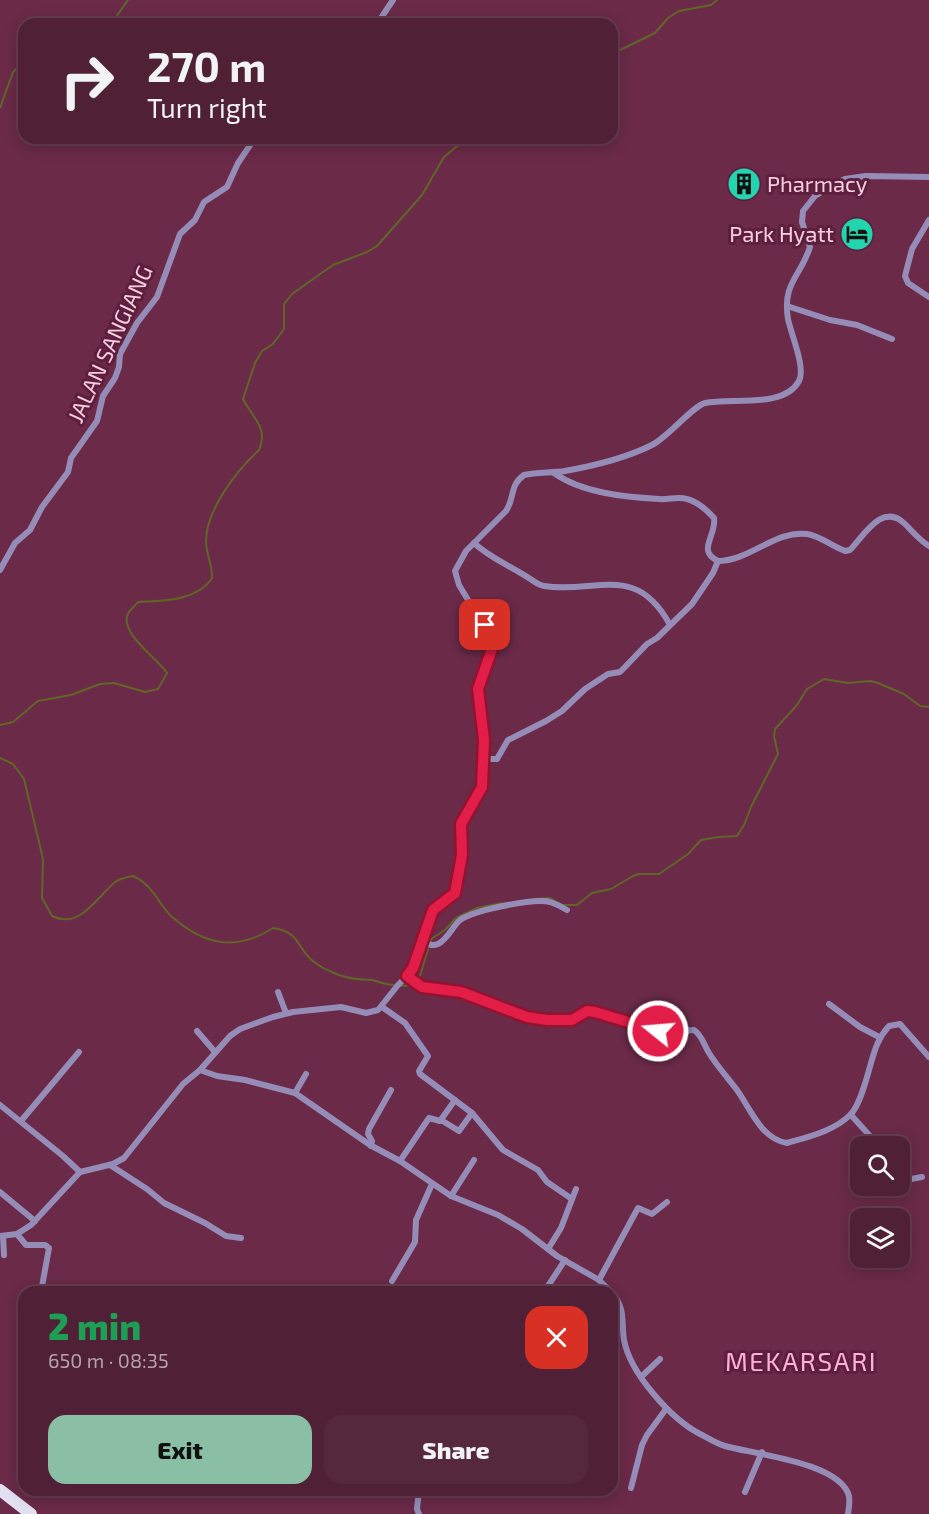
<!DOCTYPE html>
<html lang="en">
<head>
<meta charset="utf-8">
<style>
  :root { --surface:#502036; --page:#56283e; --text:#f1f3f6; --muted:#b4a3ad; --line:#673e51; --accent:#8abfa5 }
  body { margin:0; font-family:"Exo 2",sans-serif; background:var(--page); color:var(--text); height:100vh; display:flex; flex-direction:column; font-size:22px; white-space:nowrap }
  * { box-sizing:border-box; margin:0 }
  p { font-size:20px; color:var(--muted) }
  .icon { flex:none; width:33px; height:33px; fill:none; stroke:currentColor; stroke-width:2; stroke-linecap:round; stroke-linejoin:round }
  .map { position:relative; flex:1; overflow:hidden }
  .side { position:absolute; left:18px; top:1286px; width:600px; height:210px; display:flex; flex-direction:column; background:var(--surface); border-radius:18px; box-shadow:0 3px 15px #0003,0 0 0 2px var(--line) }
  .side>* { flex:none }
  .hud { position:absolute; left:18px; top:18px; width:600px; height:126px; border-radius:18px; box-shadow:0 3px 15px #0003,0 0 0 2px var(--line); background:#502036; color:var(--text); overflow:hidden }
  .controls { position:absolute; left:850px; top:1136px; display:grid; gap:12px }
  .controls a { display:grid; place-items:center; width:60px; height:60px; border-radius:12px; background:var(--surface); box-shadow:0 3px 15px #0003,0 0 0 2px var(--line); font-size:30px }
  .pin { position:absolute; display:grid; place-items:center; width:51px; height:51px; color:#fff; margin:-26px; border-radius:12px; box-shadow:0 3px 9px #0006 }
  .me { position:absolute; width:66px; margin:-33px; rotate:287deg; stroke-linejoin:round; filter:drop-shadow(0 0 4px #0008) }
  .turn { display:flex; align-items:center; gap:21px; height:126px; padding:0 30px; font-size:27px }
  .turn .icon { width:78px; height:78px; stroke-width:2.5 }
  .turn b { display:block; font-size:42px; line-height:51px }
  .round { display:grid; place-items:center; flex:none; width:63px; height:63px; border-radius:18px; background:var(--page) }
  .headline { display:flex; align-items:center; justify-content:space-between; height:102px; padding:0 30px }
  h1 { font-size:36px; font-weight:800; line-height:45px; color:#1e9e55 }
  .button { display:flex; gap:12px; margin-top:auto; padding:12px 30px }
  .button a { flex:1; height:69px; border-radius:18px; background:var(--accent); color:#111; font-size:24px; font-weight:800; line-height:69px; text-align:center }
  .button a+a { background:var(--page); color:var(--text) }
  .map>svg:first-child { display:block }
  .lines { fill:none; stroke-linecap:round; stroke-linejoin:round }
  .stream { stroke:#616627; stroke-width:2 }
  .minor { stroke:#958db8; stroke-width:6 }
  .primary { stroke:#e3e0f2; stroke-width:12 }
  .route-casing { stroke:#92132f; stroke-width:15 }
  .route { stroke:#e11d48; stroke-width:10 }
  .labels { text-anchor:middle; stroke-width:6; stroke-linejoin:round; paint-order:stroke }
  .poi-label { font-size:22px; fill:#f7cfdf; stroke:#5e1f3e; text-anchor:start }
  .street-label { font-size:22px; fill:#f7cfdf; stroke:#5e1f3e }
  .quarter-label { font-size:26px; letter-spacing:1.5px; fill:#feb1d0; stroke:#5e1f3e }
</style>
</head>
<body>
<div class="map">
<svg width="929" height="1514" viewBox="0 0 929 1514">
  <rect width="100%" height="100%" fill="#6a2a48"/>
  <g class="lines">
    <g class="stream">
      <polyline points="101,24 116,17 128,0"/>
      <polyline points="612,54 655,33 668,18 679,11 711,5 717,0"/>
      <polyline points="0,108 13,72 24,62"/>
      <path d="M0 725 13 722 38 701 71 695 100 684 114 683 145 692 158 689 167 673C158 659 119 633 128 614 130 609 135 606 138 602 162 601 197 601 212 578 213 567 206 554 206 541 206 510 237 470 259 450 269 428 252 417 243 399L255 363 262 351 273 344 284 329V304L292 294 333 265 367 252 377 246 422 195 444 157 462 142 475 138"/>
      <path d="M0 758 13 764 24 779 43 859 42 898 52 916C80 930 97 897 115 882 120 878 127 877 133 876 152 884 158 903 171 916 204 945 236 952 273 928 301 932 296 948 314 962 326 971 343 978 358 979 362 980 367 979 372 980 380 982 385 985 394 985"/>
      <polyline points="534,899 550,898 562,905 577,905 592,893 611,889 633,876 639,874 659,874 688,854 701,840 718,837 737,836 744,825 751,807 778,754 774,736 775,729 797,705 807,689 824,679 848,683 870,681 878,683 904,694 920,706 929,707"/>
      <polyline points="400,986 411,985 420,976 431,939 445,930 456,918 477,908 502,903"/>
    </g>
    <g class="minor">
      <polyline points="377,24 393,0"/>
      <polyline points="929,220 912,249 905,276 908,283 929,297"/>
      <polyline points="787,306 830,320 857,325 892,339"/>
      <path d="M554 473C582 493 624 497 659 499 668 500 678 496 687 499 698 502 706 509 714 518 717 535 696 551 718 561 750 561 775 530 807 534 820 536 832 546 845 551L850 550C865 534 883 502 905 524 913 532 919 540 929 546"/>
      <path d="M474 543C489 557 506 564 524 575 530 578 537 585 544 586 596 594 636 562 670 625"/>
      <polyline points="0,570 15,543 30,530 42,507 68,472 71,458 97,421 103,396 115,378 119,367 120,354 137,323 157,297 180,234 195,220 204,202 227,187 238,163 255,138"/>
      <polyline points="484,759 497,759 508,740 546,721 562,711 585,689 608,674 620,672 625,667 647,644 657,638 692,604 713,573 718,561"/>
      <path d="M421 940C427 943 431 947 438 944 448 939 452 927 460 920 474 910 534 898 550 902 556 904 562 907 567 910"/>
      <path d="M407 976 422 987 461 992 527 1017 547 1020H572L587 1011 595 1012 665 1032 694 1030C702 1035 704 1045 709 1053 717 1066 728 1078 737 1090 750 1108 761 1139 787 1143 808 1137 834 1131 850 1115 860 1106 867 1077 871 1063 875 1049 878 1038 889 1026L900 1024 929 1057"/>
      <polyline points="278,992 286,1013"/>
      <polyline points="829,1004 860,1027 879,1037"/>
      <polyline points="382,1007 405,1023 428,1056 419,1071 420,1074 472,1113 503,1150 538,1170 547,1182 572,1199"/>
      <polyline points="197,1031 215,1052"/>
      <polyline points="200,1070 217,1076 245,1080 295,1093 370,1145 400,1161 451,1196 498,1215 522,1229 557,1256 599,1280 611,1292"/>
      <polyline points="295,1093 306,1074"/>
      <polyline points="0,1105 63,1156 80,1172"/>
      <polyline points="851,1115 879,1146"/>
      <polyline points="441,1120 459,1131 472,1113"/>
      <polyline points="21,1121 79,1052"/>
      <polyline points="371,1146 372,1141 368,1134 369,1129 391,1090"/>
      <polyline points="400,1161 429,1118 440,1121 455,1100"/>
      <polyline points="110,1165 147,1189 164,1203 205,1223 226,1236 241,1238"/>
      <polyline points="900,1181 922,1177"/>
      <polyline points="0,1192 35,1221"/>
      <polyline points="451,1196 474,1160"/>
      <polyline points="17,1234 26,1245 45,1245 49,1248 41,1292"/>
      <path d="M0 1236 17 1234 31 1225 80 1172 113 1164 124 1158 183 1084 200 1070 230 1036 240 1029 273 1017 293 1012 341 1007 366 1013 378 1010 398 985 411 972 433 910 455 893 462 855 461 823 482 787 484 740 478 689 494 643 459 585 455 571 466 551 506 511C515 498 509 486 524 475 537 472 551 473 565 471 593 466 626 458 652 445 668 437 693 406 705 403 731 397 784 409 799 381 806 368 791 334 788 319 782 283 801 276 810 247L802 222 803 211 815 196 830 187 845 179 866 176 929 177"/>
      <polyline points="3,1236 4,1255"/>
      <polyline points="548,1249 561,1228 576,1189"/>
      <polyline points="599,1280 638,1208 652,1214 667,1202"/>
      <polyline points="392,1281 415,1242 416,1220 432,1184"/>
      <polyline points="544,1292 565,1260"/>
      <path d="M612 1293C626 1309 621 1321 624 1340 630 1373 671 1419 700 1434 708 1438 717 1444 725 1446 752 1454 840 1462 849 1496 850 1502 849 1508 848 1514"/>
      <polyline points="641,1377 660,1359"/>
      <polyline points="631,1488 642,1445 647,1435 666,1409"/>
      <polyline points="419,1490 417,1509 419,1514"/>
      <polyline points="745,1492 762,1452"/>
    </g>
    <polyline class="primary" points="0,1490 31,1514"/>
  </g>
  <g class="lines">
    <g class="route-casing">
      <polyline id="route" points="485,625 494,643 478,689 484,740 482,787 461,824 462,855 455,893 433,910 413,968 407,976 422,987 461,992 527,1017 547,1020 572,1020 587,1011 595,1012 658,1031"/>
    </g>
    <use href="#route" class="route"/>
  </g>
  <defs>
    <g id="building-disc" transform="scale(1.725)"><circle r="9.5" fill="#23d5af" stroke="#5e1f3e"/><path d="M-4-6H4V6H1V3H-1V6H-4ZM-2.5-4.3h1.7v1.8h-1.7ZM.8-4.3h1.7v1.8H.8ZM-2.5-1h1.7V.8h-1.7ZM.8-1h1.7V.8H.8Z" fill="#111"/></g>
    <g id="hotel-disc" transform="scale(1.725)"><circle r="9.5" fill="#23d5af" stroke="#5e1f3e"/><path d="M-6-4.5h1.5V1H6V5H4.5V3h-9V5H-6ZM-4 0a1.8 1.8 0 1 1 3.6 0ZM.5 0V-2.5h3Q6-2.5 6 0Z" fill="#111"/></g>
  </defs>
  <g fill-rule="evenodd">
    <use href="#building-disc" x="744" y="184"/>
    <use href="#hotel-disc" x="857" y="234"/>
  </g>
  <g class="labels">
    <g class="poi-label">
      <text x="767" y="192">Pharmacy</text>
      <text x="834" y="242" text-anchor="end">Park Hyatt</text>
    </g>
    <g class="street-label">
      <text transform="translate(110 344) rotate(-65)" y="8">JALAN SANGIANG</text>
    </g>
    <g class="quarter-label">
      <text x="801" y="1371">MEKARSARI</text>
    </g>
  </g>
</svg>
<div class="controls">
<a><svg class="icon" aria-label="search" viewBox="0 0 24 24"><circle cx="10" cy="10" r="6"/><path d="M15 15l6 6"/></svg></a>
<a><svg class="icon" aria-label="layers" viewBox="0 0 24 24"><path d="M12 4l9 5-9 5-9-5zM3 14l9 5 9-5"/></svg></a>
</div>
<div class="pin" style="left:485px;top:625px;background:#d93025"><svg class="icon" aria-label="arrive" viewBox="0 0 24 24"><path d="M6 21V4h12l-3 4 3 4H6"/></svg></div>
<svg class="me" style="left:658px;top:1031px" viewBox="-20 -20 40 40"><circle r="17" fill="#e11d48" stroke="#fff" stroke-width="3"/><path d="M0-11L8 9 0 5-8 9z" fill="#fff"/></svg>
<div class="hud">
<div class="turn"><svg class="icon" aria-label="right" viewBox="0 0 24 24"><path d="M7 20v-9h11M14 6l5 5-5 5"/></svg><div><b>270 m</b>Turn right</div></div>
</div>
<section class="side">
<div class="headline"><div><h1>2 min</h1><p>650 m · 08:35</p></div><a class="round" style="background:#d93025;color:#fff"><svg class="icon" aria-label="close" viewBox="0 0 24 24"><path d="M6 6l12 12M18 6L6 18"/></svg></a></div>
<div class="button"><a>Exit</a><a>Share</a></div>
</section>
</div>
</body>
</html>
